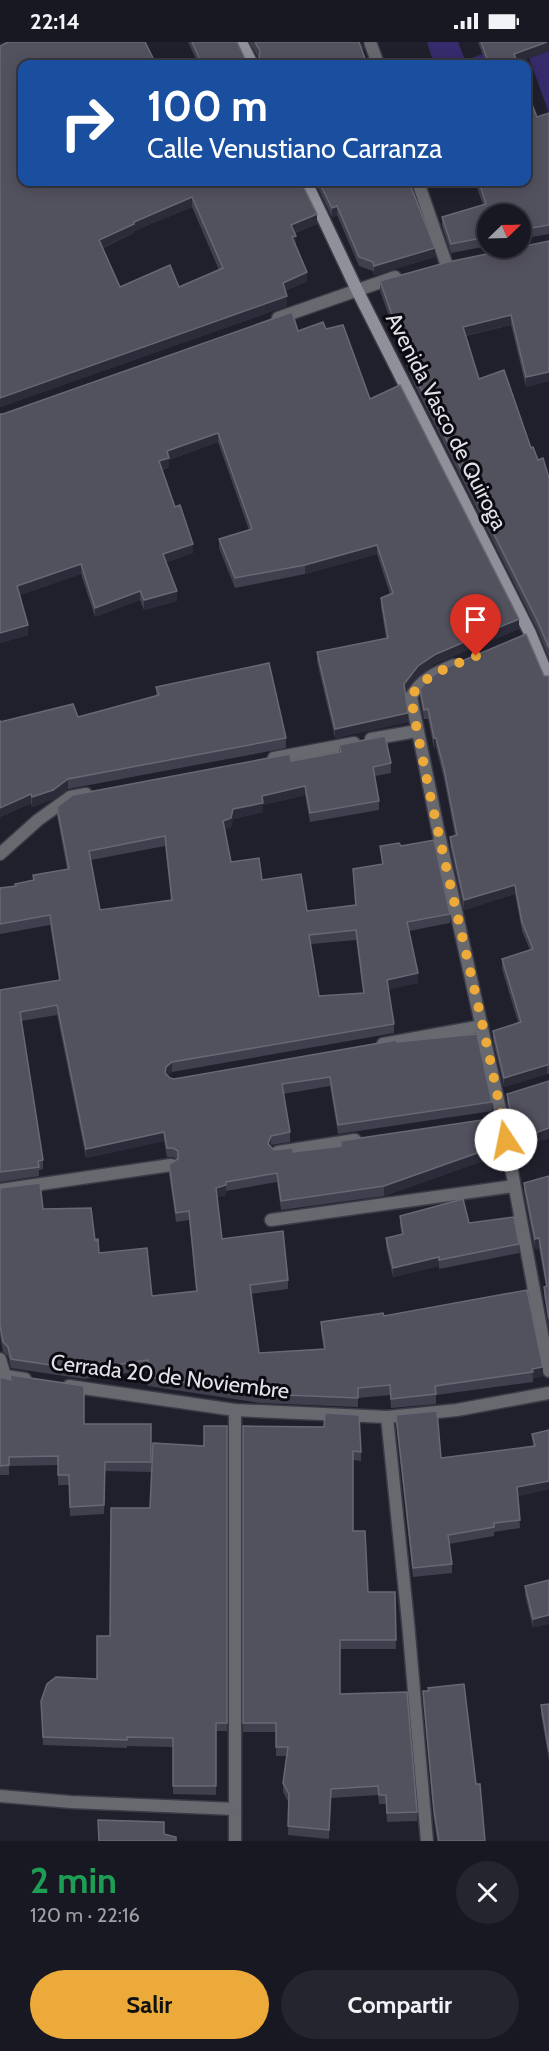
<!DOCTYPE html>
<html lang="es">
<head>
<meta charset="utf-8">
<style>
  :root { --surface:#181822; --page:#25252f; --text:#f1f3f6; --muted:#9fa0a5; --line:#363740; --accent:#ebaa39 }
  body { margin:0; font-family:Cabin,sans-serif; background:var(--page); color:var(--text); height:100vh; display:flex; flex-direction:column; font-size:22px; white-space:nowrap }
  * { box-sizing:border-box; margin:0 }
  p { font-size:20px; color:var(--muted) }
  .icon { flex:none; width:33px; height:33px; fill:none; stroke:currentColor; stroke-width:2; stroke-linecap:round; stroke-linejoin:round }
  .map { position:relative; height:1799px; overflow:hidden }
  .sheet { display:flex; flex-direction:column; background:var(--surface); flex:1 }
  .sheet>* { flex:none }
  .hud { position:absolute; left:18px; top:18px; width:513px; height:126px; border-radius:12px; box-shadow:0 3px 15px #0003,0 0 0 2px var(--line); background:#1a4fa0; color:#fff; overflow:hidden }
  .needle { width:39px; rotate:67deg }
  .tools { position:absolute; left:477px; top:162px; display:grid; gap:12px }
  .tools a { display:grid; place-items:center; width:54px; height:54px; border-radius:50%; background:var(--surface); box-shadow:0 3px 15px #0003,0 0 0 2px var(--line); font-size:30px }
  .pin { position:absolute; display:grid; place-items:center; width:51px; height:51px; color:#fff; margin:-62px -26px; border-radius:50% 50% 50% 0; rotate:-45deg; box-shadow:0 0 6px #0007 }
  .pin .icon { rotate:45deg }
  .me { position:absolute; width:66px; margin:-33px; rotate:349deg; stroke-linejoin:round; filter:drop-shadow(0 0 4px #0008) }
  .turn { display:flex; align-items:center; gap:21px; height:126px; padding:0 30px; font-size:27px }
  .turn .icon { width:78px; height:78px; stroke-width:2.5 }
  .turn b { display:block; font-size:42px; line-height:51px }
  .round { display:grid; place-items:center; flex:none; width:63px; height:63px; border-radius:32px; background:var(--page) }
  .overview { display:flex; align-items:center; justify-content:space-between; height:102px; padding:0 30px }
  h1 { font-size:36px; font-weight:700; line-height:45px; color:#1e9e55 }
  .button { display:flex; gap:12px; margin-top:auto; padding:12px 30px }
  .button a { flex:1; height:69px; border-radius:36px; background:var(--accent); color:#111; font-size:24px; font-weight:700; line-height:69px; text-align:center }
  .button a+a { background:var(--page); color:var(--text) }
  .status { display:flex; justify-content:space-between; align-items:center; height:42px; padding:0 30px; background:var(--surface); direction:ltr }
  .status svg { height:16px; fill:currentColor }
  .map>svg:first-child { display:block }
  .grass { fill:#362b6c }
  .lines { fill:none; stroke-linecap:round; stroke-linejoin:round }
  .lane-casing { stroke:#3b3b48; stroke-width:15 }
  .street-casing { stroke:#3b3b48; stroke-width:15 }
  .secondary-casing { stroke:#3b3b48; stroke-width:15 }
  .lane { stroke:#68686f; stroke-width:12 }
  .street { stroke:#68686f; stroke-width:12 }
  .secondary { stroke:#90909b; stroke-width:12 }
  .wall { fill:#403f4d; fill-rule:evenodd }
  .shaded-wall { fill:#2c2b39 }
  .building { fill:#52515e; stroke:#686874; stroke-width:1.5; fill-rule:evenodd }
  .route { stroke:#ebaa39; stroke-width:10; stroke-dasharray:0 18 }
  .labels { text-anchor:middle; stroke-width:6; stroke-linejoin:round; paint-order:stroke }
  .street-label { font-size:22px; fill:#e2e2eb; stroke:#0b0a10 }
</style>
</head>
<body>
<div class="status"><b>22:14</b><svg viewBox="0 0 49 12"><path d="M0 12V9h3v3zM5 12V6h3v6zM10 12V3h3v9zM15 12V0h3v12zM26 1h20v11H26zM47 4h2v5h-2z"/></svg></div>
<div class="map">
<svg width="549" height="1799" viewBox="0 0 549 1799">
  <rect width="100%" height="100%" fill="#20202d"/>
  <g class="grass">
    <polygon points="427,0 458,0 465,18 483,12 486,22 434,22"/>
    <polygon points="549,9 549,71 529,16"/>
  </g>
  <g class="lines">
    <g class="lane-casing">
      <g id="lane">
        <polyline points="383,1002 482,984"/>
        <polyline points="278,1110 355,1098"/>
        <polyline points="0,1148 171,1123"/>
        <polyline points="271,1178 514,1144"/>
        <polyline points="235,1767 235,1799"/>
      </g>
    </g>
    <g class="street-casing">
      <g id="street">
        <polyline points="370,0 378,22"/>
        <polyline points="418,140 446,221"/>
        <polyline points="278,276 395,235"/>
        <path d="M454 623C437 630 420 638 411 655L438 788 502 1076 549 1329"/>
        <polyline points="371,697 417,689"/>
        <polyline points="274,716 354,701"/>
        <polyline points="0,812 38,778 70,755 86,752"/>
        <polyline points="0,1317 5,1334"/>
        <polyline points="0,1333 25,1337"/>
        <polyline points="69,1344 235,1368 387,1375 457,1368 549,1351"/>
        <polyline points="387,1375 408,1580 427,1799"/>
        <polyline points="0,1754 71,1760 235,1767 235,1368"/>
      </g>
    </g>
    <g class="secondary-casing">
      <g id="secondary">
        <polyline points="241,0 252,22"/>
        <polyline points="306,140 357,248 530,591 549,637"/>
      </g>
    </g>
    <use href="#lane" class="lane"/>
    <use href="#street" class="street"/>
    <use href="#secondary" class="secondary"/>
  </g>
  <g class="wall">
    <polygon points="188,0 237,0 245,17 248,20 255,20 259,17 249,0 364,0 364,7 362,7 367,22 198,22"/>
    <polygon points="478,0 549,0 517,21 518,22 486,22"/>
    <path d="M22 22 301 140 317 182 295 191V203L307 239 285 249 287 264 0 365ZM192 165 219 228 179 245H120L103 206 134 191V189Z"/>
    <polygon points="549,71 549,192 520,197 520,172 488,172 488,204 451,211 442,184 442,175 483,163 475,140 526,140 537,75"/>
    <polygon points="315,140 409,140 435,215 374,233 373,229 359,224 337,173 332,175"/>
    <polygon points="549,199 549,339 526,345 511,283 466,294 479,337 531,406 549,436 549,616 537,587 412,338 380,249 380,239"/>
    <polygon points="326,287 370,357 519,587 436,621 418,634 405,650 408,680 335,696 317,620 317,610 386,596 381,565 381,556 390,552 377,512 305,532 235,546 219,506 219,497 249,488 218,400 169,418 169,425 162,428 175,465 193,511 166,520 177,559 144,568 140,558 95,575 81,532 20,553 28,593 0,601 0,372 3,372 298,289"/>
    <polygon points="544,634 549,634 549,1032 547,1032 504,1045 493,998 493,989 518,980 502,927 502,917 530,908 522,889 515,852 464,868 450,804 450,795 455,794 444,737 436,705 434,706 428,677 424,677 420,657 420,647"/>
    <polygon points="156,645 286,696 286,706 68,747 53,757 32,765 31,761 0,775 0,678 0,680 78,675 156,654"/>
    <path d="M339 703 391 721V731L375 734 379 759V768L310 780 305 753 263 763V770L233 777 231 785 225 787 231 820 262 838 307 869 355 863 353 827 382 823 380 804 450 872V881L409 889 418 941 388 947 394 982V991L172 1030 167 1033 170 1036 174 1037 397 1000 492 1060V1069L338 1092 330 1044 283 1052 290 1090V1100L271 1103V1105L274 1108 293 1110 341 1104V1099L500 1113 384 1154 281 1168 277 1140 226 1149V1153L217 1155 222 1197 288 1238V1247L251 1252 259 1311 324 1308 321 1290V1280L384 1274 543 1334 533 1336V1340L436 1353V1362L391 1366 390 1353 358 1356V1365L261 1361 148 1344V1328L84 1337 11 1326 8 1314 3 1310 0 1293V1146L43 1167 95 1198 99 1211 152 1254 196 1249 189 1178 176 1180 169 1132V1122L177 1118 173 1115H167L164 1099 86 1116 57 973 21 979 43 1118V1127L39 1128V1134L0 1140V948L59 938 50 883 0 892V846L15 844 33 838V833L67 827 57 774V765L339 710ZM165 804 171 858 100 868 91 818ZM356 898 363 951 319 954 311 902Z"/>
    <polygon points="549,1039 549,1096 516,1107 507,1061 507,1052"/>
    <polygon points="549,1134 549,1286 544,1254 544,1245 546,1245 539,1206 535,1207 524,1150 524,1141"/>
    <polygon points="400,1174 469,1181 519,1202 519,1211 439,1227 439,1224 393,1235 386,1205 386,1196 402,1193 400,1183"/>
    <polygon points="10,1333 84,1382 151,1382 151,1430 105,1429 104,1472 70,1474 69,1443 58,1443 58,1423 9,1424 9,1433 0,1433 0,1335 10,1338"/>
    <polygon points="396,1373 441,1416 533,1404 532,1392 549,1388 549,1447 518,1454 520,1486 494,1490 494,1494 449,1502 452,1522 452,1531 413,1535 396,1382"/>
    <polygon points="227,1384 227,1689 216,1689 216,1753 173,1752 173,1705 127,1704 127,1706 43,1703 41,1659 97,1637 150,1466 204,1404"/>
    <polygon points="243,1384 361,1410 361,1419 353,1418 353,1489 368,1550 395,1550 396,1607 340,1607 340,1652 417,1770 417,1779 387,1780 386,1762 379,1762 378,1753 331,1756 329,1797 288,1793 289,1761 283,1750 283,1741 287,1714 276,1714 276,1690 243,1690"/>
    <polygon points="549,1538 533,1586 525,1553 525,1544"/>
    <polygon points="423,1649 476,1742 485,1799 437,1799 434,1778 423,1658"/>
    <polygon points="549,1662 549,1719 541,1672 541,1663"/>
  </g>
  <g class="shaded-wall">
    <polygon points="359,0 364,0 364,7 359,8"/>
    <polygon points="547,0 549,0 549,9 514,22 514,12"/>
    <polygon points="192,155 192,165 134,189 134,191 99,207 99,198 134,180"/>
    <polygon points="337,164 337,173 332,175 332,166"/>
    <polygon points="317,172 317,182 291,192 291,183"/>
    <polygon points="296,194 296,203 292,205 292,195"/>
    <polygon points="435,206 435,215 374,233 374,224"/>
    <polygon points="307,230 307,239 283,250 283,241"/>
    <polygon points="287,254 287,264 0,365 0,356"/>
    <polygon points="511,273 511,283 463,294 463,285"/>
    <polygon points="549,330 549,339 526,345 526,335"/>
    <polygon points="218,391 218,400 169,418 169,425 159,428 159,419 167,409"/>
    <polygon points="193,502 193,511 163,522 163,512"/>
    <polygon points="377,503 377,512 305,532 305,523"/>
    <polygon points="81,522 81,532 17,554 17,544"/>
    <polygon points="140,549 140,558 95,575 95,566"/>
    <polygon points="177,549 177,559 144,568 144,558"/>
    <polygon points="519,577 519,587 436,621 418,634 404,651 404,642 418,624 436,612"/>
    <polygon points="28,583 28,593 0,601 0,591"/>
    <polygon points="408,671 408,680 335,696 335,687"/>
    <polygon points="434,696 436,696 436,705 434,706"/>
    <polygon points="68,737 68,747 53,757 32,765 32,755"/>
    <polygon points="305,744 305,753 263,763 263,770 233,777 231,785 223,788 223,779 233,767 262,754"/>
    <polygon points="31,752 31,761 0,775 0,766"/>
    <polygon points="515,843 515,852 464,868 464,858"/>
    <polygon points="418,931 418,941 387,948 387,938"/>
    <polygon points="172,1020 172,1030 166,1035 165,1040 166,1025"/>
    <polygon points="547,1023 547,1032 504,1045 504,1036"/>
    <polygon points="549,1086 549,1096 516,1107 516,1098"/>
    <polygon points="164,1090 164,1099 86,1116 86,1107"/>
    <polygon points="271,1094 271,1103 268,1112 268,1102"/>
    <polygon points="500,1103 500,1113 384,1154 384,1144"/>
    <polygon points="226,1143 226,1153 216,1155 216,1146"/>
    <polygon points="539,1196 539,1206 535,1207 535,1197"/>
    <polygon points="439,1215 439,1224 393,1235 393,1226"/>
    <polygon points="543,1325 543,1334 533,1336 532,1327"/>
    <polygon points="549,1439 549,1447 517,1454 517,1445"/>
    <polygon points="549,1573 549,1582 533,1586 533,1577"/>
  </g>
  <g class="building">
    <path d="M8 0H145L156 22H22V140H301L317 172 291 183 296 194 292 195 307 230 283 241 287 254 0 356V4ZM192 155 223 226 179 245 170 223 120 245 99 198 134 182V180Z"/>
    <polygon points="192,0 237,0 245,17 248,20 255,20 259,17 260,9 255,0 359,0 367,22 202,22"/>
    <polygon points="481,0 547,0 514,12 518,22 489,22"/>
    <polygon points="526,47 537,75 549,71 549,183 520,188 520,172 488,172 488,195 451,202 442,175 486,162 479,140 526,140"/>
    <polygon points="319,140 409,140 435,206 374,224 373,220 359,215 337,164 332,166"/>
    <polygon points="549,199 549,330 526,335 511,273 463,285 479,337 504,328 531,406 533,405 538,418 543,416 549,436 549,606 537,578 412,329 380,239 448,220"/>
    <polygon points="292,270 298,289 323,280 326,287 343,283 370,357 400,343 519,577 436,612 418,624 404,642 408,671 335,687 317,610 388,596 381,556 393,551 377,503 305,523 235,536 219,497 252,487 218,391 167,409 169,416 159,419 175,465 180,463 193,502 163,512 177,549 144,558 140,549 95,566 81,522 17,544 28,583 0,591 0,372 3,372"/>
    <polygon points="526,592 544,634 549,634 549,1023 547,1023 504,1036 493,989 521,980 502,917 533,907 522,880 515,843 464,858 450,795 457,793 444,727 436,696 434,696 428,667 424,668 420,647 429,637 443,627"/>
    <polygon points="269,621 286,696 68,737 53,748 32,755 31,752 0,766 0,678 0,680 73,662 78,675 159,653 156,645"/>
    <path d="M385 694 391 721 373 725 379 759 310 771 305 744 262 754 263 761 233 767 231 776 223 779 231 820 259 816 262 838 301 832 307 869 356 863 353 827 383 822 380 804 399 801 401 804 434 798 450 872 407 880 418 931 387 938 394 982 172 1020 166 1025 165 1031 170 1036 174 1037 397 998V1000L477 992 492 1060 338 1083 330 1035 282 1042 290 1090 271 1094 268 1102 274 1108 293 1106V1110L341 1104V1099L495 1076 500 1103 384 1144 281 1159 277 1131 226 1140V1143L216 1146 222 1197 283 1189 288 1238 250 1243 259 1311 325 1307 321 1280 383 1271 384 1274 527 1248 543 1325 532 1327 533 1330 435 1344 436 1352 391 1357 390 1343 358 1346V1356L261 1352 148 1335V1318L84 1328 11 1317 8 1305 3 1300 0 1283V1146L40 1141 43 1167 91 1166 95 1198 98 1197 99 1211 147 1206 152 1254 197 1249 189 1169 176 1171 169 1122 178 1117V1109L173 1106H167L164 1090 86 1107 57 963 20 970 43 1118 38 1119 39 1125 0 1130V948L60 938 50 873 0 882V846L16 844 15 842 34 838 33 833 69 827 57 765 73 753 290 712 291 719 341 710 339 703ZM165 794 172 858 100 868 89 809ZM356 888 364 951 319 954 309 893Z"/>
    <polygon points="549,1039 549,1086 516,1098 507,1052"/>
    <polygon points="549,1134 549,1277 544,1245 547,1244 539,1196 535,1197 524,1141"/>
    <polygon points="463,1157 469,1181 514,1175 519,1202 439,1218 439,1215 393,1226 386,1196 403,1192 400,1174"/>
    <polygon points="10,1333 84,1344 84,1382 151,1382 151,1420 105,1420 104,1463 70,1465 69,1433 58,1433 58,1414 9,1415 9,1423 0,1424 0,1335 11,1338"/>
    <polygon points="437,1369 441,1416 535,1404 532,1392 549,1388 549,1439 517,1445 520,1478 494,1481 494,1485 448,1493 452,1522 413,1526 396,1373"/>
    <polygon points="325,1371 359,1373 361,1410 353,1409 353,1489 365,1489 368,1550 395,1550 396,1598 340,1598 340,1652 407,1650 417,1770 387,1771 386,1753 379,1753 378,1744 331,1747 329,1788 288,1784 289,1752 283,1741 288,1705 276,1705 276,1681 243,1681 243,1384 324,1385"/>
    <polygon points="204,1384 227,1384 227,1681 216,1681 216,1744 173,1744 173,1696 127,1695 127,1698 43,1695 41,1659 47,1642 56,1635 97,1637 97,1594 110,1594 111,1466 150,1466 153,1401 204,1404"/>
    <polygon points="549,1538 549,1573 533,1577 525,1544"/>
    <polygon points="464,1642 476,1742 480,1742 485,1799 439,1799 434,1769 423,1649 429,1649 428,1646"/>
    <polygon points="549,1662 549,1710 541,1663"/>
    <polygon points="98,1778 164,1780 164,1792 176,1795 176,1799 99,1799"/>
  </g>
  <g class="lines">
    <path class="route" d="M476 614C452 624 424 632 411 655 437 804 479 950 506 1098"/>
  </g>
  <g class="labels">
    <g class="street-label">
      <text transform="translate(447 379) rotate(63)" y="8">Avenida Vasco de Quiroga</text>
      <text transform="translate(170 1334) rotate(7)" y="8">Cerrada 20 de Noviembre</text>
    </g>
  </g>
</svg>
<div class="tools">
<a><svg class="needle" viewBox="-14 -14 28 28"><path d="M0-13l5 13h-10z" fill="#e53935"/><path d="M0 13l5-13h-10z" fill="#9fa0a5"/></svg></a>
</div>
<div class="pin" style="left:476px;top:614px;background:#d93025"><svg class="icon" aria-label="arrive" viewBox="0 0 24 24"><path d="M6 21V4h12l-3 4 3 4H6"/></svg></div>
<svg class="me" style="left:506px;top:1098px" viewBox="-20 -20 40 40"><circle r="19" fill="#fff"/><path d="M0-13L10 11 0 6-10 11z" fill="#ebaa39"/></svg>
<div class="hud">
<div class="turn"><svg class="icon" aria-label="right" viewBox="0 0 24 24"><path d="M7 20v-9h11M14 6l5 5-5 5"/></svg><div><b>100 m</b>Calle Venustiano Carranza</div></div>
</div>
</div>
<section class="sheet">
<div class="overview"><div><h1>2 min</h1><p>120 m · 22:16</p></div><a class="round"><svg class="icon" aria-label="close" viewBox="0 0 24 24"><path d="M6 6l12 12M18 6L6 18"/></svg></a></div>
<div class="button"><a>Salir</a><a>Compartir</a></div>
</section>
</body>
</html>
